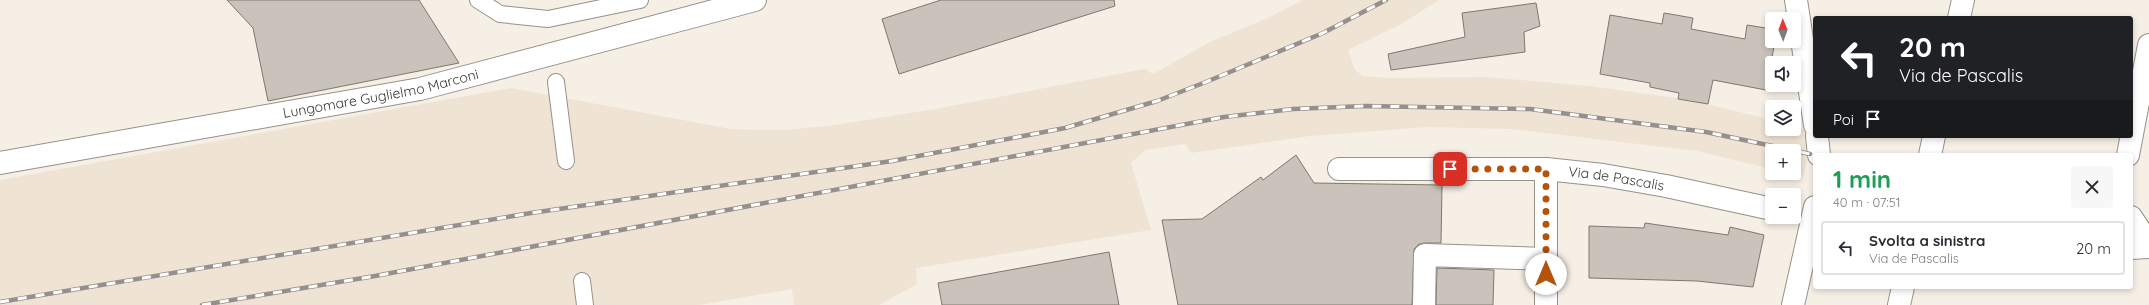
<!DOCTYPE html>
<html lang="it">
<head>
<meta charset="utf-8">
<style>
  :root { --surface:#fff; --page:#f7f7f7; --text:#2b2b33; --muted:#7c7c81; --line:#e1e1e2 }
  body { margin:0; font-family:Quicksand,sans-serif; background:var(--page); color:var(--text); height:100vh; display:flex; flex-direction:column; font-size:15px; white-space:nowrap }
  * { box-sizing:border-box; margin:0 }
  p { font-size:13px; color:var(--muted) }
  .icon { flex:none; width:22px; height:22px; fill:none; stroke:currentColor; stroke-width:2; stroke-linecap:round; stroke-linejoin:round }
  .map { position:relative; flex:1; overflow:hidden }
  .panel { position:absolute; left:1813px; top:153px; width:320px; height:136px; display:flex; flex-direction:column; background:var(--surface); border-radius:4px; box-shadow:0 2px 6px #0003 }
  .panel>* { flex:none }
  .banner { position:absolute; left:1813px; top:16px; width:320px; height:122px; border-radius:4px; box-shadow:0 2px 6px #0003; background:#202124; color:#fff; overflow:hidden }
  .needle { width:26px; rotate:359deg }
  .fabs { position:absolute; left:1765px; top:12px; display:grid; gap:8px }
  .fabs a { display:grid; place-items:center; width:36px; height:36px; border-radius:4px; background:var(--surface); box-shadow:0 2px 6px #0003; font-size:20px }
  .pin { position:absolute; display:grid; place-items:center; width:34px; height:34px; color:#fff; margin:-17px; border-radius:8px; box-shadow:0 2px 6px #0006 }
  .me { position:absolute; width:44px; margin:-22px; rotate:0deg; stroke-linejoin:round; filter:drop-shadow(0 0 3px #0008) }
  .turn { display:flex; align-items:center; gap:14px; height:84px; padding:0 20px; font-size:18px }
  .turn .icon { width:52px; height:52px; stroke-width:2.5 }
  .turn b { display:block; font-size:28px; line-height:34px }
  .then { display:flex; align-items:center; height:38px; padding:0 20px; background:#0003; gap:8px; font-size:15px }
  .round { display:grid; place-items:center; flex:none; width:42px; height:42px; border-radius:4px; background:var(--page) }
  .head { display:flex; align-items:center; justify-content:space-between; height:68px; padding:0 20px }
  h1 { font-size:24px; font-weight:700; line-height:30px; color:#1e9e55 }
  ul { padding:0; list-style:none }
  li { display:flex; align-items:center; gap:12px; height:54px; margin:0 8px 6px; padding:0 12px; border:2px solid var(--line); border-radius:4px }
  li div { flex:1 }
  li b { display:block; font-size:15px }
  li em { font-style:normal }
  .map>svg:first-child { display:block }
  .built { fill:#efe3d4 }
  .building { fill:#cac3bb; stroke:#7e7870 }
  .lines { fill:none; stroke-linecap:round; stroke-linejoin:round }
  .service-casing { stroke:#989189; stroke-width:18 }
  .minor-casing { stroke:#989189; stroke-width:24 }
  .tertiary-casing { stroke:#989189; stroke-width:24 }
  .secondary-casing { stroke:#989189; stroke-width:24 }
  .service { stroke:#fff; stroke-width:16 }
  .minor { stroke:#fff; stroke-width:22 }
  .tertiary { stroke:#fff; stroke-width:22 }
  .secondary { stroke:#fff; stroke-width:22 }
  .rail-casing { stroke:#95908b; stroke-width:4.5 }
  .rail { stroke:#fffdfc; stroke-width:3; stroke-dasharray:9; stroke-linecap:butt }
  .route { stroke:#b45309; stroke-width:7; stroke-dasharray:0 12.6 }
  .labels { text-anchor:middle; stroke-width:4; stroke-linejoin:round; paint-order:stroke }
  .street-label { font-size:14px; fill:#3b3835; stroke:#fffdfc }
</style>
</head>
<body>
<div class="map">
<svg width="2149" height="305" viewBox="0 0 2149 305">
  <rect width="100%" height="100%" fill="#f6efe6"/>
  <polygon class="built" points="1303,0 1439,0 1403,23 1348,50 1355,70 1363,76 1388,78 1485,77 1590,86 1690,100 1772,120 1772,129 1794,129 1794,126 1814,133 1803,177 1787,173 1794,173 1794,151 1772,151 1772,169 1697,151 1512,129 1427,127 1310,136 1191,153 1185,144 1146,150 1131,163 1151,230 916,268 917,284 879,305 794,305 792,289 700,305 0,305 0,180 511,88 731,129 782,130 829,126 941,108 1144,69 1153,74 1210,42 1270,17"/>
  <g class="building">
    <polygon points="227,0 419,0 459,63 268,101 253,28"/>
    <polygon points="941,0 1114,0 1115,6 899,74 882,19"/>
    <polygon points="1536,3 1540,26 1524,32 1525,52 1391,70 1388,54 1465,37 1462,13"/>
    <polygon points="1664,13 1693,18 1691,29 1745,39 1747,25 1772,29 1772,41 1775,41 1766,90 1713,80 1708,104 1678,99 1679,93 1650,87 1650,83 1600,74 1610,15 1662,24"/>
    <polygon points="1296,155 1314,183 1442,185 1441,243 1425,243 1419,244 1414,249 1412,305 1178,305 1162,220 1202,219 1261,177 1263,180"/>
    <polygon points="1645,223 1728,235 1730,227 1764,235 1753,287 1697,281 1589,278 1589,226 1644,228"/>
    <polygon points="1109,252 1119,305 942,305 938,283"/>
    <polygon points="1437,268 1494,270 1493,305 1436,305"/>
  </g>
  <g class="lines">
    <g class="service-casing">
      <g id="service">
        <polyline points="478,0 500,14 548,19 640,0"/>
        <polyline points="556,82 566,161"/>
        <polyline points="582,281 585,305"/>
      </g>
    </g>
    <g class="minor-casing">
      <g id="minor">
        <polyline points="1796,0 1815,125"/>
        <polyline points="1817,136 1819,155"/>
        <polyline points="2128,155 2149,45"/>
        <path id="s1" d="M1339 169H1546L1603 175 1666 186 1772 209"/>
        <polyline points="2131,217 2143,235 2149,239"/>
        <polyline points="2131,248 2149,247"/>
        <polyline points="1424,305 1425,255 1546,259"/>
        <polyline points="1546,305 1546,169"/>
        <polyline points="1793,305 1815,207"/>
      </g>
    </g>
    <g class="tertiary-casing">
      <g id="tertiary">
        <path id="s2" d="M0 163 420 89 755 0"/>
      </g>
    </g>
    <g class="secondary-casing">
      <g id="secondary">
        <polyline points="1959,18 1963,0"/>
        <polyline points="1930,155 1934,136"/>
        <polyline points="1899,305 1903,287"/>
      </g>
    </g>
    <use href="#service" class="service"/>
    <use href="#minor" class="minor"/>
    <use href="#tertiary" class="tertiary"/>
    <use href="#secondary" class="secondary"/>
    <g class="rail-casing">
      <g id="rail">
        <polyline points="0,302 531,213 892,161 1065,128 1157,101 1206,82 1323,33 1386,0"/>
        <polyline points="202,305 375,276 1224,117 1293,109 1365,106 1530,109 1706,132 1810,154"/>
      </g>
    </g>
    <use href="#rail" class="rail"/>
  </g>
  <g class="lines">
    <polyline class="route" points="1450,169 1546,169 1546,274"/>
  </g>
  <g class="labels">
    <g class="street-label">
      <text dy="5" stroke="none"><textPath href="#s2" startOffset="387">Lungomare Guglielmo Marconi</textPath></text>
      <text dy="5" stroke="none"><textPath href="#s1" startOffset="278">Via de Pascalis</textPath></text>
    </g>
  </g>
</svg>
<div class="fabs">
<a><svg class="needle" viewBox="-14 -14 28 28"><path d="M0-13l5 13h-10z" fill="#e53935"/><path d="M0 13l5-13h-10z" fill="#7c7c81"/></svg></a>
<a><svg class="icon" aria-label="sound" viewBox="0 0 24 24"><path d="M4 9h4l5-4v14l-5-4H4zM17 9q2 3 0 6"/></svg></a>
<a><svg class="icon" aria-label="layers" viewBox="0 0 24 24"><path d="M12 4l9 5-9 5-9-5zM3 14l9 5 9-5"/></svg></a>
<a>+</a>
<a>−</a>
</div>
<div class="pin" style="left:1450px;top:169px;background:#d93025"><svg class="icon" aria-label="arrive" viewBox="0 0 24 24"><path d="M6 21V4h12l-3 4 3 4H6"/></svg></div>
<svg class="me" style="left:1546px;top:274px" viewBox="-20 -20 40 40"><circle r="19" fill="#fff"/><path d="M0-13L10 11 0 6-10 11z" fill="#b45309"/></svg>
<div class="banner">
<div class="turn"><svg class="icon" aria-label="left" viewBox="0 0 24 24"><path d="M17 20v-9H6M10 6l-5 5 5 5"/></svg><div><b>20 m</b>Via de Pascalis</div></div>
<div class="then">Poi<svg class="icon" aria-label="arrive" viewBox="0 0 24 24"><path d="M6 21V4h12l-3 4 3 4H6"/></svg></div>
</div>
<section class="panel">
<div class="head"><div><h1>1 min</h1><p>40 m · 07:51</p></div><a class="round"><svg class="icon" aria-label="close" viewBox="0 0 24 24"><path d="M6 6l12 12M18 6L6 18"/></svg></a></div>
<ul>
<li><svg class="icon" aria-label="left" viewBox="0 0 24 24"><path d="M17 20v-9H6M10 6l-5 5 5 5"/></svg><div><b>Svolta a sinistra</b><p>Via de Pascalis</p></div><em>20 m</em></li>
</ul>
</section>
</div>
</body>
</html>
